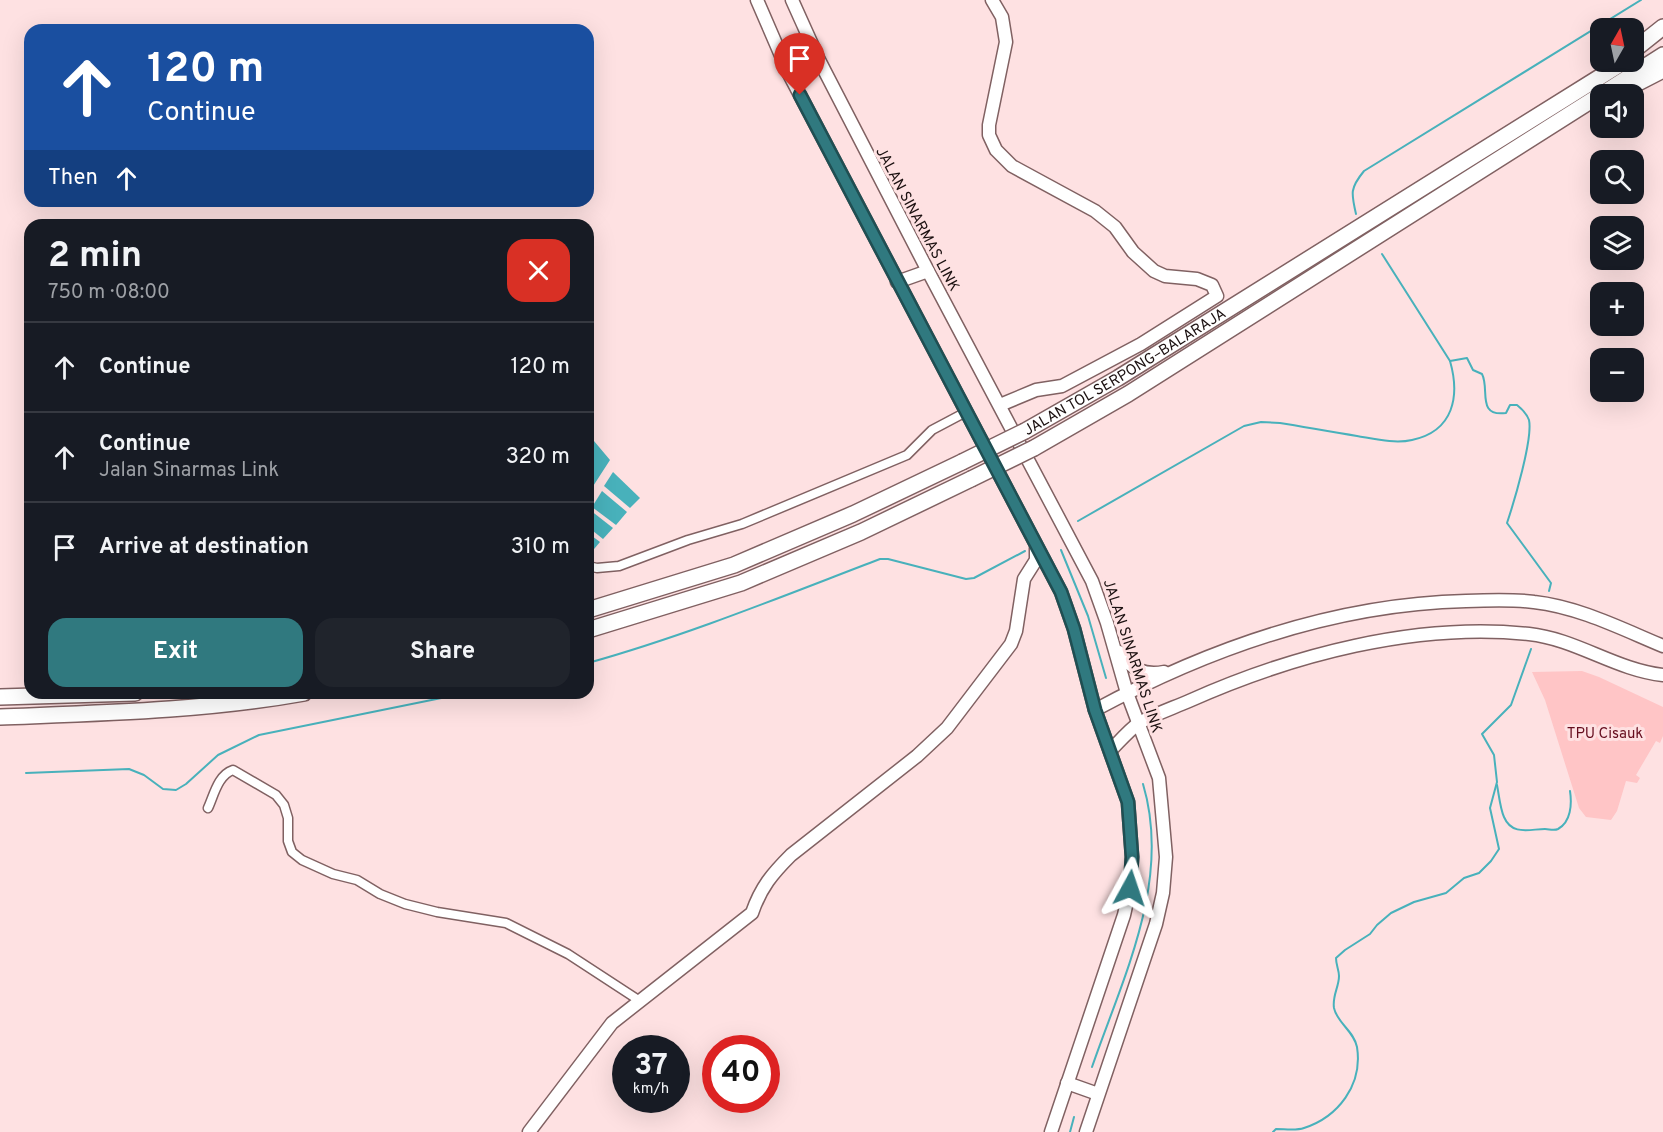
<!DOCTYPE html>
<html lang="en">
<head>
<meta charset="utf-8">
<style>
  :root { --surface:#171b24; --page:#20242c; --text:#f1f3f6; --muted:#9ea1a6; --line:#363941; --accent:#30797f }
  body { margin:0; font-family:Overpass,sans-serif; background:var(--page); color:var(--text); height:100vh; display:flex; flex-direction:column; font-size:22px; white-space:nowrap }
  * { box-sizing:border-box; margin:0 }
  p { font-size:20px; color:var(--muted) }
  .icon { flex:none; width:33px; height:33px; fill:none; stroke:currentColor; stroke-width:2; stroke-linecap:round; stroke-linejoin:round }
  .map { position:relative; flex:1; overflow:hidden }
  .panel { position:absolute; left:24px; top:219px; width:570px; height:480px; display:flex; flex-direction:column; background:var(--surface); border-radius:18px; box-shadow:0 6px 24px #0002 }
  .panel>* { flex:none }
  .top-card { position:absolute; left:24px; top:24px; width:570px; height:183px; border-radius:18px; box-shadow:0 6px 24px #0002; background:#1a4fa0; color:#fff; overflow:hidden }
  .needle { width:39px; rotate:9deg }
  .fabs { position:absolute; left:1590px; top:18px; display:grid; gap:12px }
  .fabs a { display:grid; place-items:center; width:54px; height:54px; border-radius:12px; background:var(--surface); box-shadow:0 6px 24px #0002; font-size:30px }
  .speed { position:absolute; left:612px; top:1035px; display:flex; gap:12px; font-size:30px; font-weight:700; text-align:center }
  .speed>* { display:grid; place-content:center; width:78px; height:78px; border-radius:50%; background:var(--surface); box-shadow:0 6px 24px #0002; line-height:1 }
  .speed small { font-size:15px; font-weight:400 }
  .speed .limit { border:9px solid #d22; background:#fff; color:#111 }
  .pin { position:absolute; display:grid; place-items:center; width:51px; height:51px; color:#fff; margin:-62px -26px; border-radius:50% 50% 50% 0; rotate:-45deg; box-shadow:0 0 6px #0007 }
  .pin .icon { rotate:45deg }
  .me { position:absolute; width:66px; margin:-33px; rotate:5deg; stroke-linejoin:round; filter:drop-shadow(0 0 4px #0008) }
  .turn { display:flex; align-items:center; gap:21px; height:126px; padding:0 24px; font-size:27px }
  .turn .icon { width:78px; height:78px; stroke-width:2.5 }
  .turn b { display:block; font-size:42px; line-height:51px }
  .then { display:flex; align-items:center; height:57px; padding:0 24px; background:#0003; gap:12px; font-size:22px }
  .round { display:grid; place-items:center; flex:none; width:63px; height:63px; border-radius:18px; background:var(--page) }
  .overview { display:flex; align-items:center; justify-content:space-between; height:102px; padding:0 24px }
  h1 { font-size:36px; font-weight:700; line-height:45px }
  .action { display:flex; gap:12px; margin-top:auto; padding:12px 24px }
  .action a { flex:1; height:69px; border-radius:18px; background:var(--accent); color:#fff; font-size:24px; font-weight:700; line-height:69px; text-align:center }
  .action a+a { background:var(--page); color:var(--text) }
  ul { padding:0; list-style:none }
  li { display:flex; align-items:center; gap:18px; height:90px; padding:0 24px; border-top:2px solid var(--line) }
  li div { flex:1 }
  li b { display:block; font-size:22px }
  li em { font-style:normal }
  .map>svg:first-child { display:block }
  .green { fill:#ffc5c6 }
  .water { fill:#48b1bb }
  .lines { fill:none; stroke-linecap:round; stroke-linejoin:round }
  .stream { stroke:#48b1bb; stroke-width:2 }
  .street-casing { stroke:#806162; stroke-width:11 }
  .secondary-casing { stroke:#806162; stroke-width:15 }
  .highway-casing { stroke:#806162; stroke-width:18 }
  .street { stroke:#fff; stroke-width:8 }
  .secondary { stroke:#fff; stroke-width:12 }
  .highway { stroke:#fff; stroke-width:15 }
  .highway-bridge-casing { stroke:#806162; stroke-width:18; stroke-linecap:butt }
  .highway-bridge { stroke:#fff; stroke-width:15 }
  .route-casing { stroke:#1f4f53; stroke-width:15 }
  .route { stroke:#30797f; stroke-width:10 }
  .labels { text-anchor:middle; stroke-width:6; stroke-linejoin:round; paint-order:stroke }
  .street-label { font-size:15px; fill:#1b1010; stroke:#fee1e2 }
  .park-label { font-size:15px; fill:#660d1e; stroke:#fee1e2 }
</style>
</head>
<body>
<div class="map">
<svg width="1663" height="1132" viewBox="0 0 1663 1132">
  <rect width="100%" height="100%" fill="#fee1e2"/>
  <polygon class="green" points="1582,671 1599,677 1663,707 1663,736 1660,743 1656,741 1636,775 1640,778 1637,783 1626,781 1617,811 1611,820 1586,817 1579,808 1545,700 1532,672"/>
  <g class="water">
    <polygon points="590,423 594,441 610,460 588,494 588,425"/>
    <polygon points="613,472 640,498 630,508 604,486"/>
    <polygon points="602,491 627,512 616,525 592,507"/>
    <polygon points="590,510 613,528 603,539 588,527"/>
    <polygon points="588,533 600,542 589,555 588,554"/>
  </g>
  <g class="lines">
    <g class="stream">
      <path d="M1356 214C1351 193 1350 188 1364 171L1641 0"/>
      <path d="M1450 361 1467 358 1473 370 1482 374C1490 389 1476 417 1506 413L1510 405H1517C1522 409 1527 414 1529 420 1533 439 1514 502 1507 523L1551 583 1549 591"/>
      <path d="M1078 521 1244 426 1261 422 1280 423C1305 427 1331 432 1357 436 1375 439 1395 444 1412 440 1454 431 1460 396 1450 361L1382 254"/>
      <polyline points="1061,550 1088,616 1106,678"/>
      <path d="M588 663C688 635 783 596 880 559H888L966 579 974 578 1025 551"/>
      <polyline points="26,773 129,769 144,775 163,789 176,790 186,784 218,755 259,735 466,693"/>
      <path d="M1497 785C1499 795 1500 808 1504 817 1512 836 1530 829 1545 829 1549 829 1554 831 1558 829 1571 822 1572 804 1570 791"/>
      <path d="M1092 1067C1123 977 1172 881 1143 784"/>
      <polyline points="1070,1132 1074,1117"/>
      <path d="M1273 1132 1276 1129C1285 1129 1296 1131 1304 1128 1338 1117 1363 1085 1357 1047 1354 1031 1337 1023 1334 1008 1332 996 1339 987 1339 976 1339 970 1336 965 1336 958L1345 950 1370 934 1377 925 1391 913 1414 902 1446 893 1464 878 1479 873 1491 861 1499 849 1490 808 1497 782 1494 755 1482 734 1511 705 1531 649"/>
    </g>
    <g class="street-casing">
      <g id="street">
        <polyline points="588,566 597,568 619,566 688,540 742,524 907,455 932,430 966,412"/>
        <path d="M208 808C214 795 218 775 233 770L276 795 284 805 288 818V841L292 852 302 860 333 874 357 880 380 894 405 904 437 912 506 923 568 954 640 1001"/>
      </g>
    </g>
    <g class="secondary-casing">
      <g id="secondary">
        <polyline points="757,0 789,74 1061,592 1074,629 1095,710 1128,802 1132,857 1130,888 1124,915 1051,1132"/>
        <polyline points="792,0 819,60 928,271 1092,581 1107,623 1127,693 1159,778 1166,857 1163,893 1156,924 1086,1132"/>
        <polyline points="992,0 1002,17 1006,42 989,125 989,135 996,150 1012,166 1095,211 1115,227 1133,252 1154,271 1165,276 1197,279 1212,285 1217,296 1141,344 1062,386 1036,390 1000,405"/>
        <polyline points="897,282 928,271"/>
        <path d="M1119 652C1131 669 1144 676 1164 672"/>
        <path d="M1095 710C1210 648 1334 604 1466 601 1489 600 1512 599 1534 602 1579 607 1622 629 1663 646"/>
        <path d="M1110 751C1119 742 1129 730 1139 723 1155 714 1173 708 1189 701 1292 655 1416 622 1529 634 1576 639 1616 670 1663 675"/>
        <polyline points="1067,1083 1098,1094"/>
        <path d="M529 1132 612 1023 752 913C761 887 772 874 791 855L917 756 947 728 1011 644 1016 631 1024 579 1036 560V548"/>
      </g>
    </g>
    <g class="highway-casing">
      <g id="highway">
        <polyline points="1634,50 1663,27"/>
        <polyline points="1626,89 1663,70"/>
        <polyline points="1602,94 1663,55"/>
        <path id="s1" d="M1025 431 1118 378 1624 62"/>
        <polyline points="1034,448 1128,394 1600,95"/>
        <polyline points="588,610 734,565 853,514 962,462"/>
        <polyline points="588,630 741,583 861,532 971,479"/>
        <polyline points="0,697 135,693"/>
        <path d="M0 717C101 713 204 711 304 693"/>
      </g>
    </g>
    <use href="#street" class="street"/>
    <use href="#secondary" class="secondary"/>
    <use href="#highway" class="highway"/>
    <g class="highway-bridge-casing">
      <g id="highway-bridge">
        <polyline points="962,462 1025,431"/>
        <polyline points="971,479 1034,448"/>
      </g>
    </g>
    <use href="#highway-bridge" class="highway-bridge"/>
  </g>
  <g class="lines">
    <g class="route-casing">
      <polyline id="route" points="800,95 1061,592 1074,629 1095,710 1128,802 1132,857 1130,888"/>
    </g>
    <use href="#route" class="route"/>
  </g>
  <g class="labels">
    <g class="street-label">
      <text transform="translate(918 219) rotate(62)" y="5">JALAN SINARMAS LINK</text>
      <text dy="5" stroke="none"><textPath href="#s1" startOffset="116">JALAN TOL SERPONG–BALARAJA</textPath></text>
      <text transform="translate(1133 656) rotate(72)" y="5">JALAN SINARMAS LINK</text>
    </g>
    <g class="park-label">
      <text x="1605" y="738">TPU Cisauk</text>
    </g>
  </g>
</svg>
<div class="fabs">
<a><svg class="needle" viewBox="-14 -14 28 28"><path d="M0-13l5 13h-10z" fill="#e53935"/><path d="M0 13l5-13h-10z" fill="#9ea1a6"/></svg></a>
<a><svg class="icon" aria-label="sound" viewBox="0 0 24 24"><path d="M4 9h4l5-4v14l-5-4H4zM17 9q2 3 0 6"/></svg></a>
<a><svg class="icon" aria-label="search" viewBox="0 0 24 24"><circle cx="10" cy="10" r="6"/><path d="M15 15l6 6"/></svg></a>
<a><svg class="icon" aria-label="layers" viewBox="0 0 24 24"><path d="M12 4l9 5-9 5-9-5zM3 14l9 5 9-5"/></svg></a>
<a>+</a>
<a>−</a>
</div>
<div class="speed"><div>37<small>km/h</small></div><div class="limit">40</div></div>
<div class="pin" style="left:800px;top:95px;background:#d93025"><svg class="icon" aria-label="arrive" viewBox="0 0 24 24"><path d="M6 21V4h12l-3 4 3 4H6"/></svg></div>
<svg class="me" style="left:1130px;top:888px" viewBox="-20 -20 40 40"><path d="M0-17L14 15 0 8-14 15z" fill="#30797f" stroke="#fff" stroke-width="4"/></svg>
<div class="top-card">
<div class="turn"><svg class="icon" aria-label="ahead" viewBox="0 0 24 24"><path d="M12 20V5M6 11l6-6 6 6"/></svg><div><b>120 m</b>Continue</div></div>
<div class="then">Then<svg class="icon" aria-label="ahead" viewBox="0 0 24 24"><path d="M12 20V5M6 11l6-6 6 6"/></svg></div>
</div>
<section class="panel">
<div class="overview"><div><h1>2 min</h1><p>750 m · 08:00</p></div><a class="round" style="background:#d93025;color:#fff"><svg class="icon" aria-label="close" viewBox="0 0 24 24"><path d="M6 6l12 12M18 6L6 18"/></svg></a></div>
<ul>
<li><svg class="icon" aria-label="ahead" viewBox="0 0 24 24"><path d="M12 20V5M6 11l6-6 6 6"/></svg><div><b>Continue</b></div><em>120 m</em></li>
<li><svg class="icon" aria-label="ahead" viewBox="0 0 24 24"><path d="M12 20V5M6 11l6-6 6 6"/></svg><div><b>Continue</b><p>Jalan Sinarmas Link</p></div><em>320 m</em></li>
<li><svg class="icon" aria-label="arrive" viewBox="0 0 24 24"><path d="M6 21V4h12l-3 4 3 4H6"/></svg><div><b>Arrive at destination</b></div><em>310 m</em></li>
</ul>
<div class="action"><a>Exit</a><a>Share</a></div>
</section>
</div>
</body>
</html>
